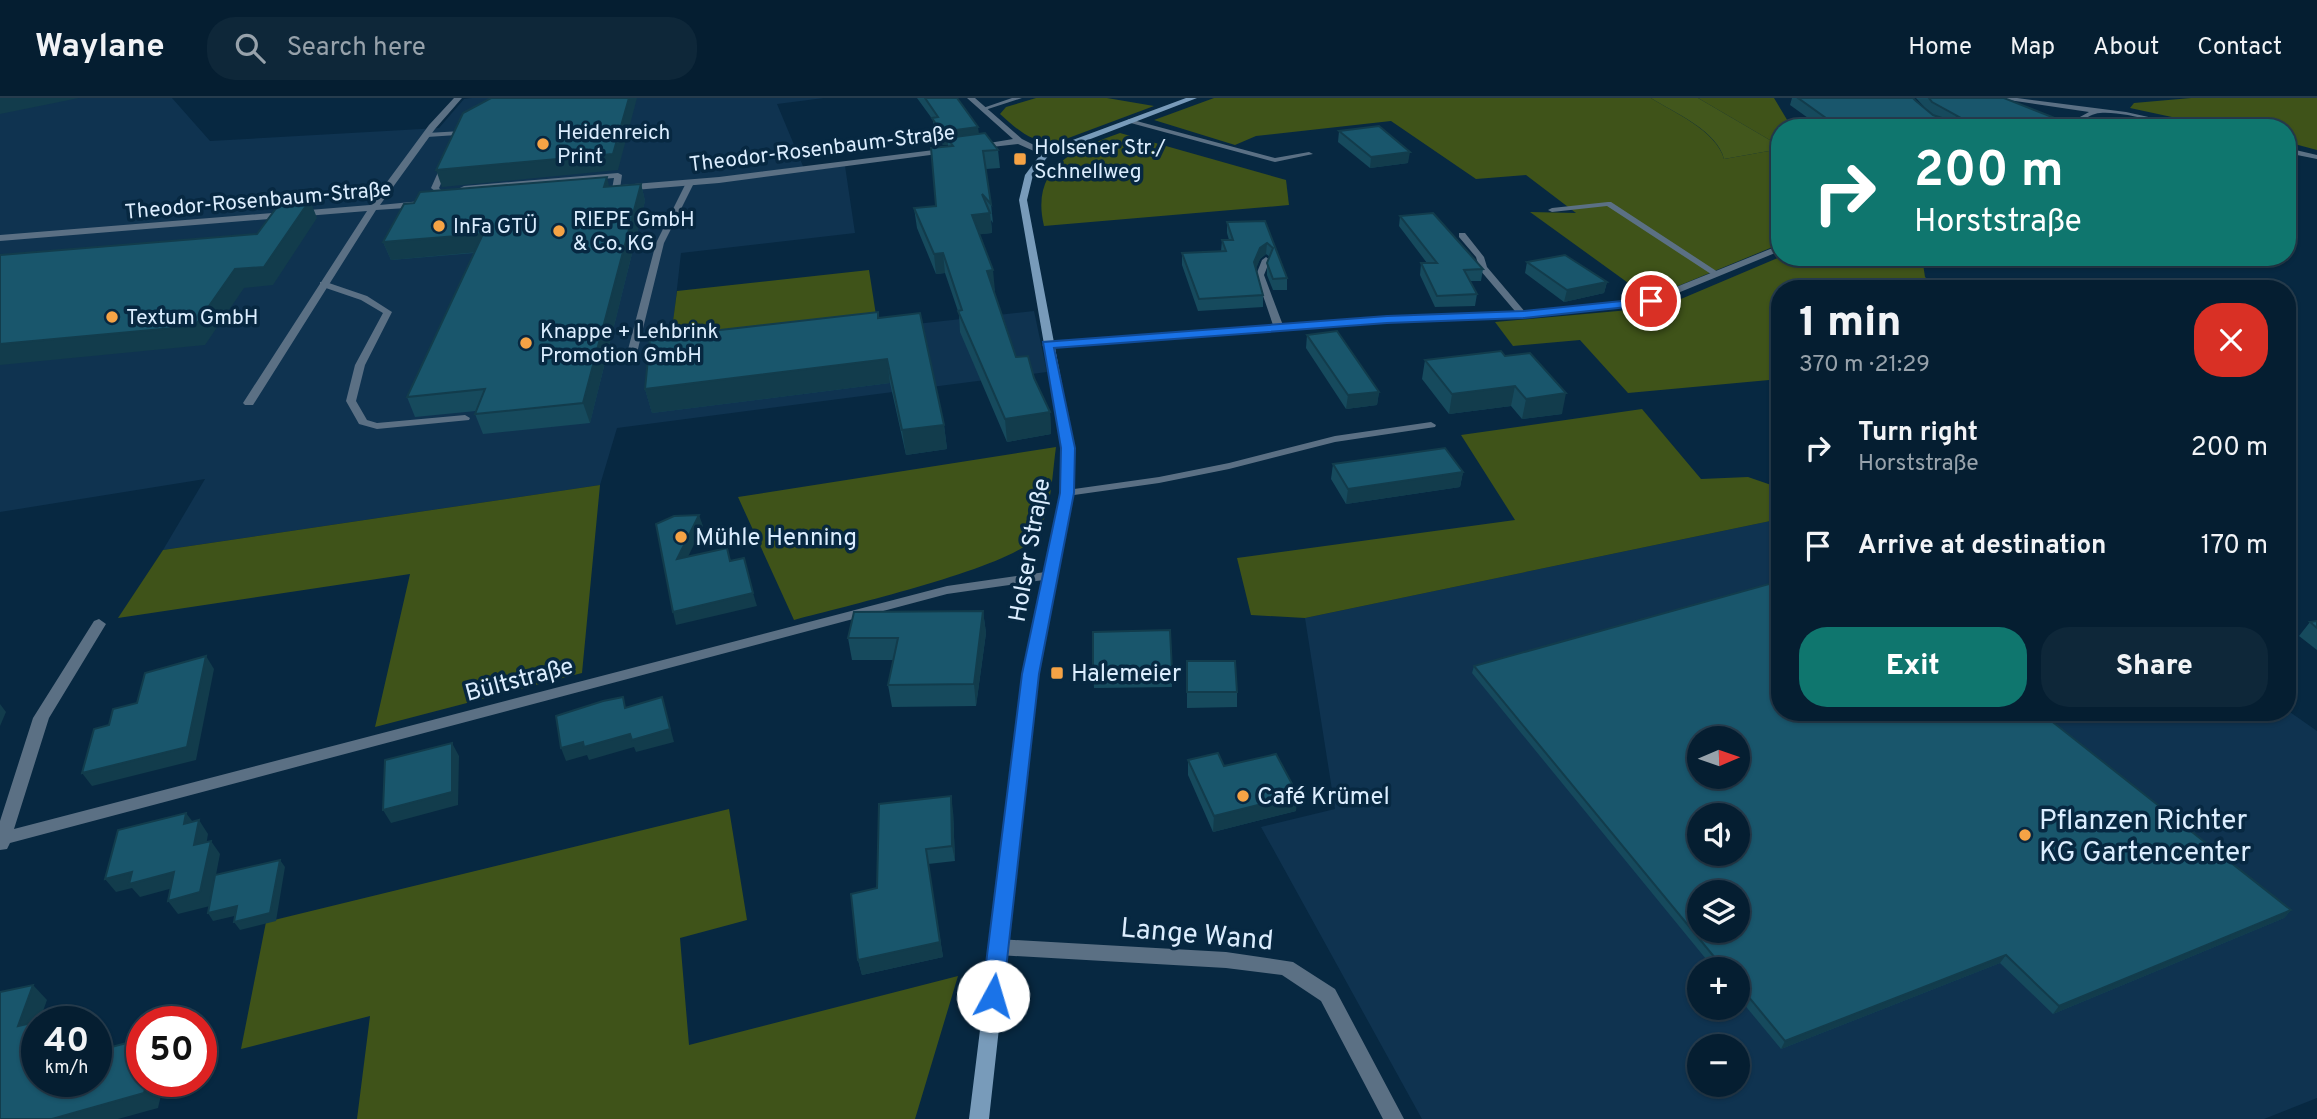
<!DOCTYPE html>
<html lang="en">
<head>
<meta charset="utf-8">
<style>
  :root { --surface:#051e31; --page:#0e2739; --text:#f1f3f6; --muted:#97a2ab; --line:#263c4d; --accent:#0f766e }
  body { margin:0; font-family:Overpass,sans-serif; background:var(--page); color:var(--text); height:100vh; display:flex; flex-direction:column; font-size:26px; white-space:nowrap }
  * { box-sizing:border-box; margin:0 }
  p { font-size:23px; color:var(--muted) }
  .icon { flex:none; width:38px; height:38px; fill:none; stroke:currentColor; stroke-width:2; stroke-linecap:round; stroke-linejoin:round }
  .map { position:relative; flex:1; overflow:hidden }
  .panel { position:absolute; left:1771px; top:182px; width:525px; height:441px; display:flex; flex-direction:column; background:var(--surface); border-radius:28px; box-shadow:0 2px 5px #0004,0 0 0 2px var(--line) }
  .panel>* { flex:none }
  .hud { position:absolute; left:1771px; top:21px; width:525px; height:147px; border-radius:28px; box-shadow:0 2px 5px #0004,0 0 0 2px var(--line); background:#0f766e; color:#fff; overflow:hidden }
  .needle { width:46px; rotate:88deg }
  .controls { position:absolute; left:1687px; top:628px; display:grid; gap:14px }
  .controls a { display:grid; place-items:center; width:63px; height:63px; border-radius:50%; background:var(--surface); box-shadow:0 2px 5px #0004,0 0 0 2px var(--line); font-size:35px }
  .speed { position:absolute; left:21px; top:908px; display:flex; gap:14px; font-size:35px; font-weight:700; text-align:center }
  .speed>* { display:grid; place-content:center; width:91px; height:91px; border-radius:50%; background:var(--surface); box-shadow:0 2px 5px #0004,0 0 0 2px var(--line); line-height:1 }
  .speed small { font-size:18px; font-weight:400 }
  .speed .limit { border:10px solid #d22; background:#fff; color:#111 }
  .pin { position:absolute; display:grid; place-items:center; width:60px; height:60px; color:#fff; margin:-30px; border:4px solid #fff; border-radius:50%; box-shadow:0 2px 7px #0007 }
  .me { position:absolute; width:77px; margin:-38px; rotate:6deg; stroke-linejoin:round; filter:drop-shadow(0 0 5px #0008) }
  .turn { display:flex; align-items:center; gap:24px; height:147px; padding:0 28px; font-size:32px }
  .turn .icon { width:91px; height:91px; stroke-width:2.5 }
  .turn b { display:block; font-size:49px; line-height:60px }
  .round { display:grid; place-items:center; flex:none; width:74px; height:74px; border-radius:28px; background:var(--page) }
  .head { display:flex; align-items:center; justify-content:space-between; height:119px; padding:0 28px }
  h1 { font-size:42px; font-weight:800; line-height:52px }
  .cta { display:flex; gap:14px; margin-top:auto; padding:14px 28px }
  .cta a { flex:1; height:80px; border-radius:28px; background:var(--accent); color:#fff; font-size:28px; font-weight:800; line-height:80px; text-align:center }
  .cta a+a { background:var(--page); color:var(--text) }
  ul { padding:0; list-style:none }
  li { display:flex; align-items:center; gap:21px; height:98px; padding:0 28px }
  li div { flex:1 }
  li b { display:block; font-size:26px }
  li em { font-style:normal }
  header { display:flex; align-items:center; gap:42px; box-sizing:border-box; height:98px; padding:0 35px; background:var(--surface); border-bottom:2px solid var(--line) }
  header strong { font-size:33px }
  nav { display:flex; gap:38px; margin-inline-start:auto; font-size:24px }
  .search { width:490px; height:63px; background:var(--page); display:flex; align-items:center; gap:18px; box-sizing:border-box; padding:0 24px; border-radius:28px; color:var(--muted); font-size:26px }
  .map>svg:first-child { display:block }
  .built { fill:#0f3350; fill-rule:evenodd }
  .green { fill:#3f5319 }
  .forest { fill:#42571c }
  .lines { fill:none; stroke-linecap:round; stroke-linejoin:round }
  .lane { fill:#5b7084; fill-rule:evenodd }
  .street { fill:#5b7084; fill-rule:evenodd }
  .secondary { fill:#789bba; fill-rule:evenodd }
  .wall { fill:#164a5d }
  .shaded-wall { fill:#123c4c }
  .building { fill:#19566c; stroke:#123c4c; stroke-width:2; fill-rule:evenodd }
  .route { fill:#1a73e8; stroke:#114b97; stroke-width:2 }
  .poi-dot { fill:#f5a345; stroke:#072841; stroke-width:2.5 }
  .labels { text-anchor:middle; stroke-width:7; stroke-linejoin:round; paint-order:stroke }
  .far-poi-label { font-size:21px; fill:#dbedfe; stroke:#072841; text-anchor:start }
  .far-street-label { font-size:21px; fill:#dbedfe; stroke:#072841 }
  .poi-label { font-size:24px; fill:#dbedfe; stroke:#072841; text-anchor:start }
  .street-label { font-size:24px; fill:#dbedfe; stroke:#072841 }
  .near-poi-label { font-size:28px; fill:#dbedfe; stroke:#072841; text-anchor:start }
  .near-street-label { font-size:28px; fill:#dbedfe; stroke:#072841 }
</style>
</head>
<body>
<header>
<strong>Waylane</strong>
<div class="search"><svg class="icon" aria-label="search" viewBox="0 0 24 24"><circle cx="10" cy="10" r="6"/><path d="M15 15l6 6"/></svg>Search here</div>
<nav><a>Home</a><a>Map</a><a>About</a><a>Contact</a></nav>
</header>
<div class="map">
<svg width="2317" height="1021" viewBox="0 0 2317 1021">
  <rect width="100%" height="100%" fill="#072841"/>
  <g class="built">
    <polygon points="0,0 172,0 210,43 439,30 464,1 472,0 824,0 777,6 805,73 845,68 855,135 681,155 670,253 1034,213 1047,274 617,330 600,387 163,452 205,381 0,414"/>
    <path d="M1780 421V614L2287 612 2317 633V1000L2264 1021H1422L1261 729 1335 711 1305 520ZM1699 640H1738V679H1699ZM1699 718H1738V756H1699ZM1699 794H1738V833H1699ZM1699 872H1738V910H1699ZM1699 948H1738V987H1699Z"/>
  </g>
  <g class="green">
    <path d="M1036 0H1107L1154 8 1055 45C1030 44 1018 32 1000 16L1006 9Z"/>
    <path d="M1214 0H1651C1673 14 1717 33 1724 61L1780 51V146L1649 200 1530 114 1576 115 1526 77 1476 81 1391 23 1256 38 1235 47 1154 22Z"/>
    <polygon points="1698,0 1774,0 1792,30 1780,30 1780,48"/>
    <polygon points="2191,0 2317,0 2317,52 2287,44 2287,30 2223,30 2130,10 2134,5"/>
    <path d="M1120 35 1286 82 1289 107 1044 128C1030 69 1073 52 1120 35Z"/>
    <polygon points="1780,159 1922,159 1925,179 1938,191 1780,191 1780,281 1628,295 1580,242 1513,248 1495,224 1662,209"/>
    <polygon points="869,172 878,230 669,254 677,193"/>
    <polygon points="1642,311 1701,381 1748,379 1780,390 1780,421 1305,520 1251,517 1237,460 1515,422 1461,337"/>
    <path d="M1056 349C1052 377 1052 413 1036 438 1017 469 837 510 794 522L738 399Z"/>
    <polygon points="600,387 582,575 375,629 410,476 118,520 163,452"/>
    <polygon points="729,711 747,822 680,840 689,947 958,878 915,1021 357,1021 370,918 241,951 266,824"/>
  </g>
  <path class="forest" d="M1651 0H1698L1780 48V51L1724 61C1718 33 1673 14 1651 0Z"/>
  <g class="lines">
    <g class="lane">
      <polygon points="1012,0 1022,0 985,12 980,11"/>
      <polygon points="1129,21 1275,60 1309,54 1313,56 1275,64 1127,24 1126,23"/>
      <polygon points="462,33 465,35 459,42 455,40 457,37 427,39 423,37 427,35"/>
      <polygon points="443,63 450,65 439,90 444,95 440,97 431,90"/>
      <polygon points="618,75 622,77 620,91 616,93 612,91 614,80 464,92 460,90 464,88"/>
      <polygon points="687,83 694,85 664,145 635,263 633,265 627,265 625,263 656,145"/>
      <polygon points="1608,104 1611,104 1721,176 1714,178 1607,108 1552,114 1548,112 1552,110"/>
      <polygon points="1459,135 1465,135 1484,159 1487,169 1526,215 1526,219 1520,219 1480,172 1476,159 1459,139"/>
      <polygon points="1266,159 1270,162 1264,177 1284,230 1279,233 1274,230 1256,177 1262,162"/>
      <polygon points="320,184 326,184 367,198 392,214 365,267 356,303 367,322 377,325 465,317 470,320 469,322 377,331 359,326 346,303 355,267 383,215 361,202 320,188"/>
      <polygon points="1431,324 1436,327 1435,329 1335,344 1229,371 1159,385 1067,398 1062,395 1067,392 1159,379 1229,365 1335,338"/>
    </g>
    <g class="street">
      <polygon points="454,0 462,0 435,31 380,107 421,103 425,106 421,109 376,112 253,307 245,307 243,305 367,113 0,143 0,137 370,107 429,27"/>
      <polygon points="967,0 975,0 1022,41 1050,55 1043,57 1018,46 974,51 973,49 977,47 1013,41"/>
      <path d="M1995 0H2017L2126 14 2198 30C2166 30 2131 13 2100 15 2086 16 2077 30 2060 30L2089 14Z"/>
      <polygon points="950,50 953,50 953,54 719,85 622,93 618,90 622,87 719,79"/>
      <polygon points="2287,50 2317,57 2317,61 2287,55"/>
      <polygon points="1780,147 1780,153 1651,206 1523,220 1387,225 1047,250 1042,247 1047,244 1387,219 1523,214 1649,200"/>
      <polygon points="1052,473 1057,474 1059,477 1057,480 947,496 10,745 7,751 0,752 0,723 33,620 94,523 99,521 106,526 49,620 14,731 947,488"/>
      <polygon points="998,841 1226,854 1293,864 1335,891 1404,1021 1383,1021 1321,903 1282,877 1226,870 998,857 992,854 989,849 992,844"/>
    </g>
    <polygon class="secondary" points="1186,0 1197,0 1049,57 1033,77 1027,102 1074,350 1073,395 1038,576 989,1021 969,1021 1024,576 1061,395 1062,350 1019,102 1025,77 1043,53"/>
  </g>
  <g class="wall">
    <polygon points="917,0 957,0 979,36 998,52 1000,70 986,71 991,106 993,125 991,122 992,135 979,136 995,193 994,193 1016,259 1034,280 1050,314 1051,336 1007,344 960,234 959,216 945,175 936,176 917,130 914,110 936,108 948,48 948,47 943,47 934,34 933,22"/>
    <polygon points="1792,0 1913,0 1916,3 1927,12 1916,0 2004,0 2080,30 1822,30 1790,7"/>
    <polygon points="1339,33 1408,65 1370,70 1338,44"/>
    <polygon points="641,86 645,103 590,325 483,336 475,316 476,313 415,319 407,299 474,155 391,162 383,144 609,89"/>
    <polygon points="1400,118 1483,171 1481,183 1470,183 1477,196 1475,208 1435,209 1420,177 1421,165 1427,165 1399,128"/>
    <polygon points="1265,123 1287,180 1287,192 1273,192 1267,177 1267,165 1270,159 1266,156 1260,161 1256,170 1263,197 1263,209 1198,213 1182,167 1182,155 1221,153 1222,142 1229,142 1227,135 1227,124"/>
    <polygon points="1527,164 1607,184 1604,195 1564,204 1525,175"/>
    <polygon points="878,220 944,327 947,351 906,357 890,285 652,315 645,291"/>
    <polygon points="1307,237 1379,294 1377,307 1346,311 1306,250"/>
    <polygon points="1501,253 1562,316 1522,321 1511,308 1449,316 1422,281 1425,262"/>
    <polygon points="1333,366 1463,374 1460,389 1346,406 1331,381"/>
    <polygon points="983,513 986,535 976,608 892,609 888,587 894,562 852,562 848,540"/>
    <polygon points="2317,523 2317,552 2299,538 2310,524"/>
    <polygon points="1187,563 1237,594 1237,609 1187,610"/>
    <polygon points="1474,568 2291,812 2284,820 2053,916 2000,865 1781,951 1738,899 1738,872 1715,872 1472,575"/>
    <polygon points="1172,573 1172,589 1094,590 1093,575"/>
    <polygon points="1188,662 1224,668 1296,713 1213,734 1188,677"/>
    <polygon points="953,713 955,763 928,766 943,859 862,877 858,862 877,790"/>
  </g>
  <g class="shaded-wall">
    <polygon points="0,0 79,0 0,16"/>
    <polygon points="629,0 637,0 618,72 442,89 436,72"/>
    <polygon points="978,29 980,43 947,40 948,47 943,47 941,34"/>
    <polygon points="1410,54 1408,65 1370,70 1371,59"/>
    <polygon points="607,79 611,96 604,89"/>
    <polygon points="641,86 645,103 590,325 583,305"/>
    <polygon points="310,102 317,120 273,187 244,190 205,247 0,267 0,246 235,171"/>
    <polygon points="990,115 992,135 974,137 972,117"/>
    <polygon points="483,136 489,153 391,162 383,144"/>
    <polygon points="1267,145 1266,156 1260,161 1254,176 1254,164 1260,150"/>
    <polygon points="943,155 945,175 936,176 934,156"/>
    <polygon points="993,172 995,193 989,193 987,173"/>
    <polygon points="1607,184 1604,195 1564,204 1567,192"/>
    <polygon points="887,261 890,285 652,315 645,291"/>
    <polygon points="1515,288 1511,308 1449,316 1452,296"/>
    <polygon points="1379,294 1377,307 1346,311 1348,297"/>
    <polygon points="1566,295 1562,316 1522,321 1526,301"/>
    <polygon points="1050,314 1051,336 1007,344 1005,321"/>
    <polygon points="944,327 947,351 906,357 902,332"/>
    <polygon points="1463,374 1460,389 1346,406 1348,391"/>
    <polygon points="699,417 703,428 681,473 677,461"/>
    <polygon points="753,495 757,508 676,527 673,514"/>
    <polygon points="983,513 986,535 976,608 974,586"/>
    <polygon points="206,558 214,571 196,662 92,688 82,675"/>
    <polygon points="662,599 674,644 636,654 634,649 589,662 587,657 566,663 561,650 583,644"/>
    <polygon points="0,606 6,614 0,628"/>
    <polygon points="452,645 459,658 458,707 391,725 383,712"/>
    <polygon points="1298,697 1296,713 1213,734 1214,718"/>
    <polygon points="951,698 953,713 955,763 952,748"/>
    <polygon points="186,715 196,728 184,726"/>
    <polygon points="199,722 208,736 204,760 194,747"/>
    <polygon points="211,743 220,756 210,808 178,816 168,803"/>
    <polygon points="926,751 943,859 862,877 858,862"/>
    <polygon points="280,762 285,769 276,823 240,832 234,824"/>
    <polygon points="132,774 174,774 184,787 140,799 132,790 116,794 105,781"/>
    <polygon points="237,808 243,816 213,823 208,815"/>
    <polygon points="2291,812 2284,820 2053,916 2059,908"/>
    <polygon points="2006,857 2000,865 1781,951 1785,943"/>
    <polygon points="33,887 47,902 39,924 18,928"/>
    <polygon points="57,919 62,924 55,924"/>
    <polygon points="88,919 93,924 87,924"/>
    <polygon points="96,927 102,933 96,950"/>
    <polygon points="147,984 164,984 158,1010 118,1021 52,1021"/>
  </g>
  <g class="building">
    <polygon points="491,0 629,0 613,56 436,72 463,15"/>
    <polygon points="925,0 957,0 978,29 941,34 932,20 938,19"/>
    <polygon points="1798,0 1913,0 1916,3 1933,17 1948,22 1959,19 1932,4 1929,0 2004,0 2080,30 1840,30"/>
    <polygon points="1379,28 1410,54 1371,59 1339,33"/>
    <polygon points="985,35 998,52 983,53 991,106 982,96 990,115 972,117 993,172 987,173 1016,259 1028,258 1034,280 1050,314 1005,321 958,213 962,212 943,155 934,156 914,110 936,108 931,50 953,48 947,40"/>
    <polygon points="607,79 604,89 641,86 583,305 475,316 485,291 407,299 483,136 383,144 404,106 414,105 420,94"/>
    <polygon points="310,102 264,169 235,171 195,228 0,246 0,157 257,136 280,105"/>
    <polygon points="1433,115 1483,171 1464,172 1477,196 1437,198 1421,165 1437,165 1400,118"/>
    <polygon points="1265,123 1287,180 1273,181 1267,165 1273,150 1267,145 1260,150 1254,164 1263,197 1199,201 1182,155 1226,153 1222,142 1233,142 1227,124"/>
    <polygon points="1565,157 1607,184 1567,192 1527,164"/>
    <polygon points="878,214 878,220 920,215 944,327 902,332 887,261 645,291 650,240"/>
    <polygon points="1337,233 1379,294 1348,297 1307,237"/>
    <polygon points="1501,253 1505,258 1530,255 1566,295 1526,301 1515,288 1452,296 1425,262"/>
    <polygon points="1445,350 1463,374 1348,391 1333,366"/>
    <polygon points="699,417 677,461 727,450 730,463 744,460 753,495 673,514 656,426 674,418"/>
    <path d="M1780 483V614H2040L2291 812 2059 908 2006 857 1785 943 1738 886V872H1725L1474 568ZM1699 640H1738V679H1699ZM1699 718H1738V756H1699ZM1699 794H1738V833H1699Z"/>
    <polygon points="983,513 974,586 888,587 898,540 848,540 854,514"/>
    <polygon points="2317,523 2317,530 2310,524"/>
    <polygon points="1170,532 1172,573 1093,575 1093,534"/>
    <polygon points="206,558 187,649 82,675 94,631 109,627 113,611 137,605 145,575"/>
    <polygon points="1187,563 1235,563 1237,594 1187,594"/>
    <polygon points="623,599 625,610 662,599 670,631 632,642 630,636 584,649 583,644 561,650 556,618 603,603"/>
    <polygon points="452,645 452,694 383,712 385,662"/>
    <polygon points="1218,655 1224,668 1276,656 1298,697 1214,718 1188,662"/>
    <polygon points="951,698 952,748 926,751 940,844 858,862 851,796 877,790 879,706"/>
    <polygon points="186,715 184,726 199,722 194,747 211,743 200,794 168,803 174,774 129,786 132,774 105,781 118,732"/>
    <polygon points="280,762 270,815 234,824 237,808 208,815 215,777"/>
    <polygon points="33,887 18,928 57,919 55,924 37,924 37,984 96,984 96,953 142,941 142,984 147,984 144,995 52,1021 0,1021 0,894"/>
    <polygon points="88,919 87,924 65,924"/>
  </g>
  <polygon class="route" points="1651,200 1655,201 1655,206 1523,220 1387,225 1054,250 1075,350 1074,395 1039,576 1003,898 1000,905 993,908 985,905 982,898 1022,576 1060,395 1061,350 1043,244 1387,218 1523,213"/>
  <g class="poi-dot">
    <circle cx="543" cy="46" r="7"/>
    <rect x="1013" y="54" width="14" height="14" rx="3.5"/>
    <circle cx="439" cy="128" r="7"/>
    <circle cx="559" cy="133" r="7"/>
    <circle cx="112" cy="219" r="7"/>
    <circle cx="526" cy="245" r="7"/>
    <circle cx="681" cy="439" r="7"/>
    <rect x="1050" y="568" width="14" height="14" rx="3.5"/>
    <circle cx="1243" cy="698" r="7"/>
    <circle cx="2025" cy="737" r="7"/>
  </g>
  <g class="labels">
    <g class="far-poi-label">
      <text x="557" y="41">Heidenreich<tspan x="557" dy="24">Print</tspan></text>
      <text x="1034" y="56">Holsener Str./<tspan x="1034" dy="24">Schnellweg</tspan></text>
      <text x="573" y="128">RIEPE GmbH<tspan x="573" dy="24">&amp; Co. KG</tspan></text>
      <text x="453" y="135">InFa GTÜ</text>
      <text x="126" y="226">Textum GmbH</text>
      <text x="540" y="240">Knappe + Lehbrink<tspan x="540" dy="24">Promotion GmbH</tspan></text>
    </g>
    <g class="far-street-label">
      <text transform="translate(822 50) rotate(-7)" y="7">Theodor-Rosenbaum-Straße</text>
      <text transform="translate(258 102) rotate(-5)" y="7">Theodor-Rosenbaum-Straße</text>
    </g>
    <g class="poi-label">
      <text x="695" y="447">Mühle Henning</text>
      <text x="1071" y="583">Halemeier</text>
      <text x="1257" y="706">Café Krümel</text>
    </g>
    <g class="street-label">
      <text transform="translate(1029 452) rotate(-80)" y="8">Holser Straße</text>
      <text transform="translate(519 581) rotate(-15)" y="8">Bültstraße</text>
    </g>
    <g class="near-poi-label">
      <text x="2039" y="731">Pflanzen Richter<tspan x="2039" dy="32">KG Gartencenter</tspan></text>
    </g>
    <g class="near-street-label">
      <text transform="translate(1197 835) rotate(5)" y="10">Lange Wand</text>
    </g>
  </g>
</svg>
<div class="controls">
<a><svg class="needle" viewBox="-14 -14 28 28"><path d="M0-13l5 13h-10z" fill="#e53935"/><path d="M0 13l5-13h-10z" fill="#97a2ab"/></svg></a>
<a><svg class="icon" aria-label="sound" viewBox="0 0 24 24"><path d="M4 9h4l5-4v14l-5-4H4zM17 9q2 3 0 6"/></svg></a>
<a><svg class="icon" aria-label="layers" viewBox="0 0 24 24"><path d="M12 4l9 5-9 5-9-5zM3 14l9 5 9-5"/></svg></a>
<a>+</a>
<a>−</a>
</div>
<div class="speed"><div>40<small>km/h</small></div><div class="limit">50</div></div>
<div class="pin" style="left:1651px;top:203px;background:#d93025"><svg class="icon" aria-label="arrive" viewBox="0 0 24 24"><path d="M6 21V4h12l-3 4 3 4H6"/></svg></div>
<svg class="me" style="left:993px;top:898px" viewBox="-20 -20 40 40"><circle r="19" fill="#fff"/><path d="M0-13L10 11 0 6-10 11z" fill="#1a73e8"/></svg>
<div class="hud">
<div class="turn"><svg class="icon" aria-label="right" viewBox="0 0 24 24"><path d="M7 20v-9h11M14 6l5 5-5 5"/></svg><div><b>200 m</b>Horststraße</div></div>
</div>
<section class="panel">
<div class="head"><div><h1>1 min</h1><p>370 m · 21:29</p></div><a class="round" style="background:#d93025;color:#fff"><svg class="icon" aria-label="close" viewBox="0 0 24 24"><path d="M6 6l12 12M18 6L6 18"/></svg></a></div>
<ul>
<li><svg class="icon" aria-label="right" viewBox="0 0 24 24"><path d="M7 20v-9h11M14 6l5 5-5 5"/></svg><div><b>Turn right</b><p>Horststraße</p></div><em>200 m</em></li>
<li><svg class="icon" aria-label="arrive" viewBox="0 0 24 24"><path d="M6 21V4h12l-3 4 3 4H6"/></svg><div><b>Arrive at destination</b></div><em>170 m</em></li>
</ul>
<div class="cta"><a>Exit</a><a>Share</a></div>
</section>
</div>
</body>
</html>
